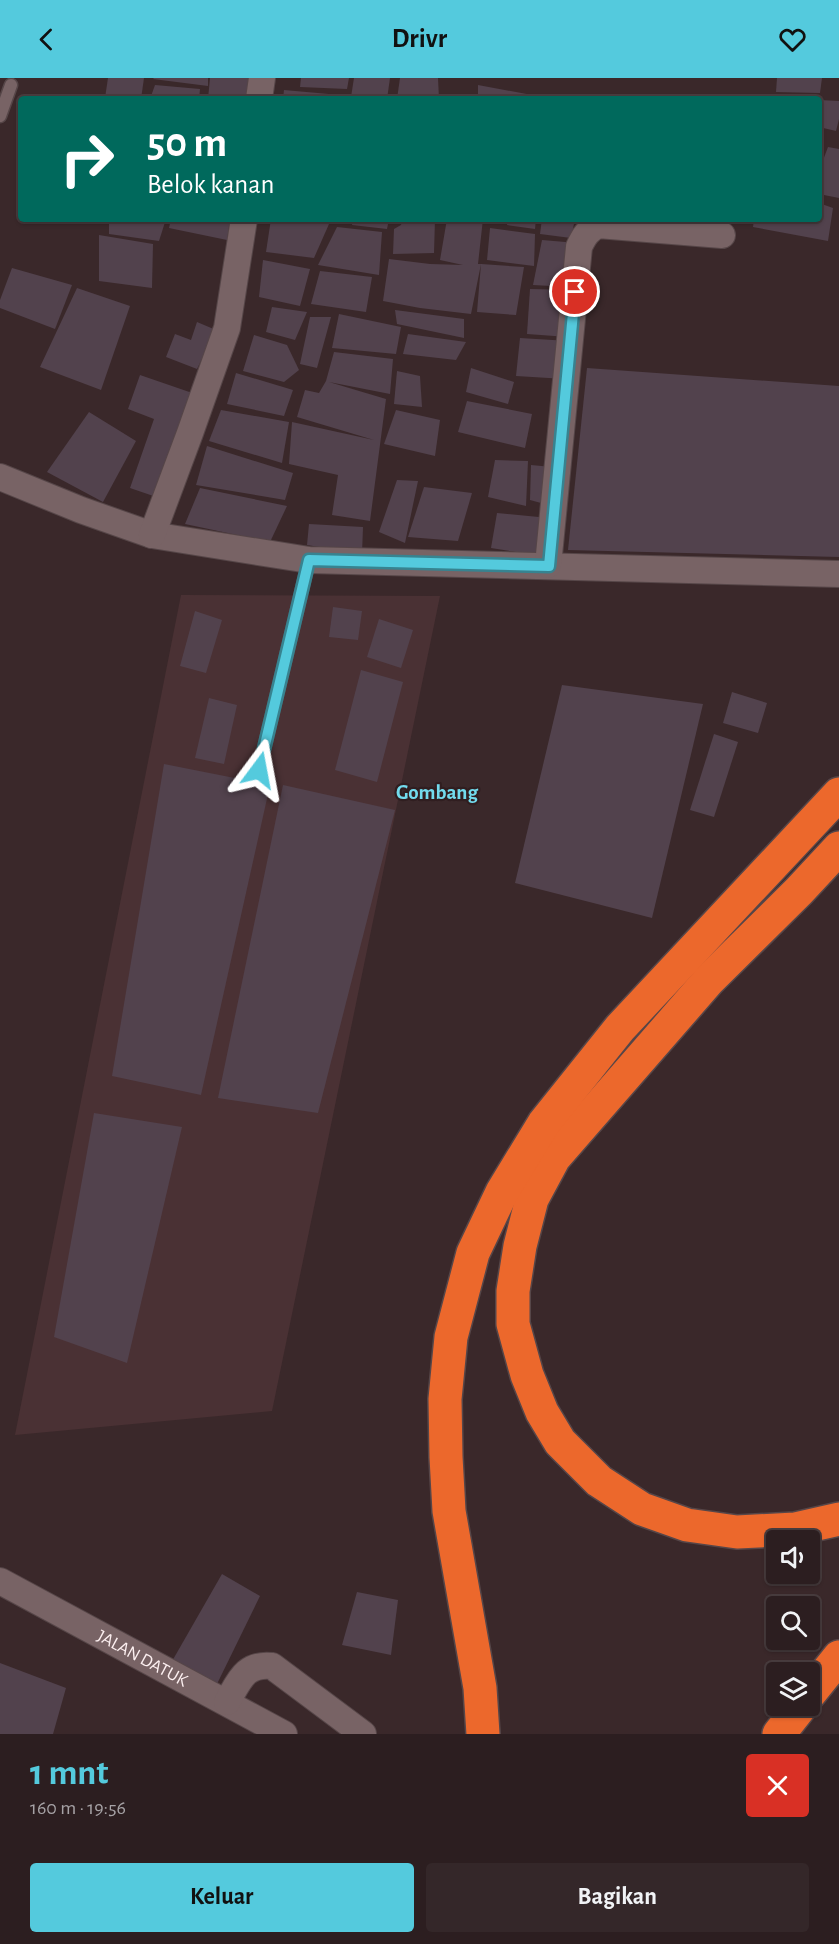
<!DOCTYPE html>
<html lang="id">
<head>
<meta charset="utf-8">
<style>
  :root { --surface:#2c1e20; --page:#342729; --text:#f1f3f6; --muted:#a6a2a5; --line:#483c3e; --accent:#54cadd }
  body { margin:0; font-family:"Alegreya Sans",sans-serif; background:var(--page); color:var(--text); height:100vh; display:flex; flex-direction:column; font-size:22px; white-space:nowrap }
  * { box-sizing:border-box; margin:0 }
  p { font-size:20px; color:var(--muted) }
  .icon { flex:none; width:33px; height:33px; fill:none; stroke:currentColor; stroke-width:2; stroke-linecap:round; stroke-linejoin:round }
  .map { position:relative; height:1656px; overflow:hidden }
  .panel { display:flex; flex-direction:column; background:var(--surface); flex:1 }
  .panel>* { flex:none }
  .guide { position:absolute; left:18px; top:18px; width:804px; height:126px; border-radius:6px; box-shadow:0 2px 4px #0004,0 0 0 2px var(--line); background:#00695c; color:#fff; overflow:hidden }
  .buttons { position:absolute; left:766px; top:1452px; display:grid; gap:12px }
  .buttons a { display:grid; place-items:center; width:54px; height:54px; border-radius:6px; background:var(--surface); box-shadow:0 2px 4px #0004,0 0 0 2px var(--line); font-size:30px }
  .pin { position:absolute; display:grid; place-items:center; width:51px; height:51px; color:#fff; margin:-26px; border:3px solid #fff; border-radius:50%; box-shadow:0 2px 6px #0007 }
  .me { position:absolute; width:66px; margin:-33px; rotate:13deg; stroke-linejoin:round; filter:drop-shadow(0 0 4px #0008) }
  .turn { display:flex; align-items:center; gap:21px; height:126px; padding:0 30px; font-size:27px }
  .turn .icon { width:78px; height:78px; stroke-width:2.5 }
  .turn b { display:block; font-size:42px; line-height:51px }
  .round { display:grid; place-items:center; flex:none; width:63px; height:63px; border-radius:6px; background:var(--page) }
  .summary { display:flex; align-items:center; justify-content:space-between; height:102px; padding:0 30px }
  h1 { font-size:36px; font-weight:600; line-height:45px; color:var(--accent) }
  .action { display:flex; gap:12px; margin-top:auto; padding:12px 30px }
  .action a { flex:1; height:69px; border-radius:6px; background:var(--accent); color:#111; font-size:24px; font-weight:600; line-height:69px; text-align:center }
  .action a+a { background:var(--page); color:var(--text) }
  header { display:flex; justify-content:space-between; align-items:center; height:78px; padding:0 30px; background:var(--accent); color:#111; font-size:27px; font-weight:600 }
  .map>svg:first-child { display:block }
  .built { fill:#4a3134 }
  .building { fill:#52424d }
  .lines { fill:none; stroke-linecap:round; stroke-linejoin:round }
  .lane-casing { stroke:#564648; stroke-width:15 }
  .street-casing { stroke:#564648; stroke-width:28 }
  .highway-casing { stroke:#564648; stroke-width:36 }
  .lane { stroke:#786365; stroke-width:12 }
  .street { stroke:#786365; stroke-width:26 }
  .highway { stroke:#ec682c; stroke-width:33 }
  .route-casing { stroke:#378390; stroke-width:15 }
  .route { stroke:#54cadd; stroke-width:10 }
  .labels { text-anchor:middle; stroke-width:4.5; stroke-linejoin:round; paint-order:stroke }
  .street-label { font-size:18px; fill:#fdf0f1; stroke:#301e20 }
  .quarter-label { font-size:21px; font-weight:bold; fill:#72dbed; stroke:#301e20 }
</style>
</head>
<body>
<header><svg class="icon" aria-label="back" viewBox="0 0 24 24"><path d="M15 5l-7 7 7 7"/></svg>Drivr<svg class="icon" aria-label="heart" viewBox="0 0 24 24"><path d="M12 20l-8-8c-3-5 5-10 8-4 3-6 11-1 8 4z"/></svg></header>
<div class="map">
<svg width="839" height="1656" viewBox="0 0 839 1656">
  <rect width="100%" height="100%" fill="#3a282a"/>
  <polygon class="built" points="181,517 440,518 272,1333 15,1357"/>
  <g class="building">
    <polygon points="108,0 144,0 141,21 105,20"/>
    <polygon points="154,0 208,0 208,8 153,1"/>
    <polygon points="210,0 256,0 253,21 208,21"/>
    <polygon points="301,0 349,0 347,11 300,9"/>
    <polygon points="354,0 390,0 387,21 361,21 351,19"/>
    <polygon points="400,0 438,0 439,21 397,21"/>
    <polygon points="777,0 822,0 820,15 776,14"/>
    <polygon points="155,7 200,11 199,21 150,21"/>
    <polygon points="478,7 532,17 532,21 478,21"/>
    <polygon points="284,12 340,17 340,21 283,21"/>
    <polygon points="819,22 839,23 839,41 836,53 819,49"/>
    <polygon points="819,60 824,61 820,78 819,78"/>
    <polygon points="828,69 839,71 839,120 819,116 819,93"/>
    <polygon points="819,125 833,130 828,163 753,149 754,141 819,141"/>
    <polygon points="109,141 166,141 159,163 109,156"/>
    <polygon points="171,141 230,141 227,162 169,150"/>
    <polygon points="271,141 329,146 314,180 266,174"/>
    <polygon points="353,141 389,141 387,151 352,147"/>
    <polygon points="403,141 435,141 434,175 393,176 394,151 401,147"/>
    <polygon points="447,141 483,141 478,186 481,186 524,189 516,237 477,234 481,186 471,236 420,230 383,223 389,181 430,186 463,187 440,182"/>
    <polygon points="508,141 536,141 535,151 507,147"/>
    <polygon points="542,141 575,141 571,160 540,156"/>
    <polygon points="337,149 382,154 379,197 318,187"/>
    <polygon points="490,150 535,156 534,188 487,182"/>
    <polygon points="99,157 153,166 152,210 99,203"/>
    <polygon points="542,162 577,165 569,209 533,207"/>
    <polygon points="263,182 310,191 300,228 259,219"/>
    <polygon points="12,190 72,207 55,251 0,230 0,222"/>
    <polygon points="320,193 372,199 366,234 311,226"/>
    <polygon points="77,210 130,228 101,312 40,289"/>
    <polygon points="530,211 573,212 568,259 527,256"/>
    <polygon points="272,229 307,234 295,262 266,254"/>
    <polygon points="395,232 464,241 464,260 397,246"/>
    <polygon points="339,236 401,249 396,276 332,270"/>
    <polygon points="310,239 331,239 317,290 300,286"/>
    <polygon points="197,244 216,252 197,291 166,279 175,256 191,262"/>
    <polygon points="408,256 466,264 456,282 403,276"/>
    <polygon points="254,257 287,267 299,292 284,304 243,293"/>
    <polygon points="520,260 569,263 565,301 516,298"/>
    <polygon points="334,274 393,281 390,316 329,304 386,321 370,443 332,437 338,397 289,386 292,344 374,362 297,339 305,312 319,315 326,303"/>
    <polygon points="471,290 514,304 508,326 466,314"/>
    <polygon points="587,290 839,308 839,479 568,472"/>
    <polygon points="397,293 420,298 422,329 394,326"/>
    <polygon points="236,295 293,312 284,338 227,326"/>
    <polygon points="140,297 201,318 165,422 130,410 154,341 128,331"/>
    <polygon points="467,323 532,336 525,370 458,354"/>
    <polygon points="221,332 289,344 282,385 209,363"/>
    <polygon points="396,332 440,342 435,378 384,366"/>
    <polygon points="89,334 136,363 103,424 47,394"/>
    <polygon points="207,368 293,395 285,422 196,407"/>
    <polygon points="495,382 528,383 526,428 488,419"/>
    <polygon points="531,387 552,389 552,428 530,422"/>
    <polygon points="397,402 418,403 405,465 379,454"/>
    <polygon points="424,409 472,415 458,463 408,459"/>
    <polygon points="200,410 287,428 270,464 185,446"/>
    <polygon points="497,435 549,440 548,479 491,470"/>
    <polygon points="309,446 363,449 362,476 307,467"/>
    <polygon points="333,529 362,533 358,562 329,559"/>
    <polygon points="195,533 222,542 206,595 180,588"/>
    <polygon points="379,541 413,552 401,590 367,579"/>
    <polygon points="361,592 403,604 377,704 335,692"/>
    <polygon points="562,607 703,626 652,840 515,805"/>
    <polygon points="732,614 767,625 758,655 723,645"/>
    <polygon points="209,620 237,627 224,686 195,680"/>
    <polygon points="714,656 738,664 714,739 690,732"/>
    <polygon points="164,686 270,707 201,1017 112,998"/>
    <polygon points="283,707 395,732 318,1035 218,1020"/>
    <polygon points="94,1035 182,1049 127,1285 54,1259"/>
    <polygon points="222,1496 260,1518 216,1608 171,1585"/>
    <polygon points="357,1514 398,1522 391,1577 342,1567"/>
    <polygon points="0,1585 66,1610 53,1656 0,1656"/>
  </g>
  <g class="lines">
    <g class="lane-casing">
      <g id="lane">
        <polyline points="0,38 11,7"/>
        <polyline points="259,692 309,482"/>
      </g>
    </g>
    <g class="street-casing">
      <g id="street">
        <polyline points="259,21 262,0"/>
        <polyline points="0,399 81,432 152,457 309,482 839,496"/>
        <polyline points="152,457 190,355 227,250 244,141"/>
        <path d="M548 487 579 169C584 158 588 152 598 147L722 157"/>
        <path id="s1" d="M0 1503 284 1656"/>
        <path d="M227 1624C239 1604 244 1585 272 1588L363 1656"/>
      </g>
    </g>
    <g class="highway-casing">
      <g id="highway">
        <polyline points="839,770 799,813 709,902 554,1080 532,1121 520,1168 513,1213 513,1246 527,1297 542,1334 560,1364 599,1403 642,1431 687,1447 737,1454 795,1451 839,1441"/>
        <polyline points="810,1615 839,1579"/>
        <polyline points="483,1656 480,1610 449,1433 446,1379 445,1321 451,1259 473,1175 502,1114 544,1045 620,950 839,716"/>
        <polyline points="779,1656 801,1628"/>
      </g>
    </g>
    <use href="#lane" class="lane"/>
    <use href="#street" class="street"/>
    <use href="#highway" class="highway"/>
  </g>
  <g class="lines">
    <g class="route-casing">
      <polyline id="route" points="259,692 309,482 549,488 575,214"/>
    </g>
    <use href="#route" class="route"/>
  </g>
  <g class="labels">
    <g class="street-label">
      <text dy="6" stroke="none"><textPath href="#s1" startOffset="162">JALAN DATUK</textPath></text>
    </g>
    <g class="quarter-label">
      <text x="437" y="721">Gombang</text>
    </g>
  </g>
</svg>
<div class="buttons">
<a><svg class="icon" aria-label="sound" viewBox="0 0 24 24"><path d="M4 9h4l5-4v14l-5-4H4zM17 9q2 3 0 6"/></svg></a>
<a><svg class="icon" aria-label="search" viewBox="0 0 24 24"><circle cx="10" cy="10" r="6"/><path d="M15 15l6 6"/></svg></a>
<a><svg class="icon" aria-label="layers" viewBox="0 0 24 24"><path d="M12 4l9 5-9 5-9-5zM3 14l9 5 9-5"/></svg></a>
</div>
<div class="pin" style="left:575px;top:214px;background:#d93025"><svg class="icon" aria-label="arrive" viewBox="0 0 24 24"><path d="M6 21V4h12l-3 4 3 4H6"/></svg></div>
<svg class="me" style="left:259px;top:692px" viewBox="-20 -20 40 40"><path d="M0-17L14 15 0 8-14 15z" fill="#54cadd" stroke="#fff" stroke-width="4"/></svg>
<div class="guide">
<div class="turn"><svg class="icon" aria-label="right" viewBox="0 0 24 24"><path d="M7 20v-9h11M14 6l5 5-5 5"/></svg><div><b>50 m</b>Belok kanan</div></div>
</div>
</div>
<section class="panel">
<div class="summary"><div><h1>1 mnt</h1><p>160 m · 19:56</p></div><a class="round" style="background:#d93025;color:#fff"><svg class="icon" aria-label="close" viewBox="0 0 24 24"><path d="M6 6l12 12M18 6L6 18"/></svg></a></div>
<div class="action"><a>Keluar</a><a>Bagikan</a></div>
</section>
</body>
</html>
